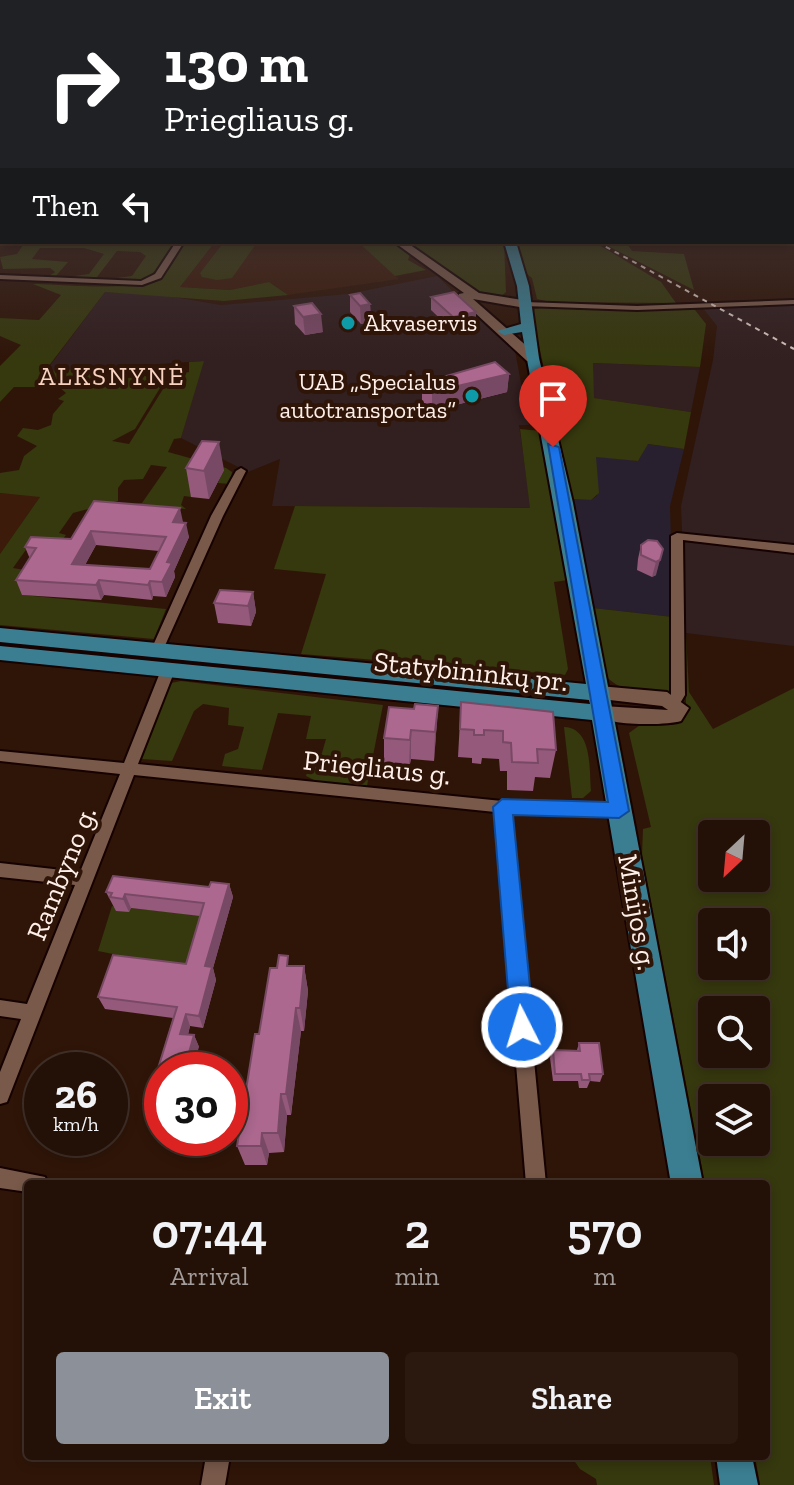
<!DOCTYPE html>
<html lang="en">
<head>
<meta charset="utf-8">
<style>
  :root { --surface:#231006; --page:#2b1910; --text:#f1f3f6; --muted:#a39d9b; --line:#403028; --accent:#8c9099 }
  body { margin:0; font-family:"Zilla Slab",serif; background:var(--page); color:var(--text); height:100vh; display:flex; flex-direction:column; font-size:30px; white-space:nowrap }
  * { box-sizing:border-box; margin:0 }
  p { font-size:26px; color:var(--muted) }
  .icon { flex:none; width:44px; height:44px; fill:none; stroke:currentColor; stroke-width:2; stroke-linecap:round; stroke-linejoin:round }
  .map { position:relative; flex:1; overflow:hidden }
  .details { position:absolute; left:24px; top:1180px; width:746px; height:280px; display:flex; flex-direction:column; background:var(--surface); border-radius:8px; box-shadow:0 4px 12px #0003,0 0 0 2px var(--line) }
  .details>* { flex:none }
  .top-card { position:absolute; left:0px; top:0px; width:794px; height:244px; box-shadow:0 4px 12px #0003,0 0 0 2px var(--line); background:#202124; color:#fff; overflow:hidden }
  .needle { width:52px; rotate:206deg }
  .controls { position:absolute; left:698px; top:820px; display:grid; gap:16px }
  .controls a { display:grid; place-items:center; width:72px; height:72px; border-radius:8px; background:var(--surface); box-shadow:0 4px 12px #0003,0 0 0 2px var(--line); font-size:40px }
  .speed { position:absolute; left:24px; top:1052px; display:flex; gap:16px; font-size:40px; font-weight:700; text-align:center }
  .speed>* { display:grid; place-content:center; width:104px; height:104px; border-radius:50%; background:var(--surface); box-shadow:0 4px 12px #0003,0 0 0 2px var(--line); line-height:1 }
  .speed small { font-size:20px; font-weight:400 }
  .speed .limit { border:12px solid #d22; background:#fff; color:#111 }
  .pin { position:absolute; display:grid; place-items:center; width:68px; height:68px; color:#fff; margin:-82px -34px; border-radius:50% 50% 50% 0; rotate:-45deg; box-shadow:0 0 8px #0007 }
  .pin .icon { rotate:45deg }
  .me { position:absolute; width:88px; margin:-44px; rotate:355deg; stroke-linejoin:round; filter:drop-shadow(0 0 6px #0008) }
  .turn { display:flex; align-items:center; gap:28px; height:168px; padding:0 32px; font-size:36px }
  .turn .icon { width:104px; height:104px; stroke-width:2.5 }
  .turn b { display:block; font-size:56px; line-height:68px }
  .then { display:flex; align-items:center; height:76px; padding:0 32px; background:#0003; gap:16px; font-size:30px }
  .eta { display:flex; justify-content:space-evenly; align-items:center; height:136px; text-align:center }
  .eta b { font-size:48px; font-weight:600; line-height:56px }
  .primary-button { display:flex; gap:16px; margin-top:auto; padding:16px 32px }
  .primary-button a { flex:1; height:92px; border-radius:8px; background:var(--accent); color:#fff; font-size:32px; font-weight:600; line-height:92px; text-align:center }
  .primary-button a+a { background:var(--page); color:var(--text) }
  .map>svg:first-child { display:block }
  .commercial { fill:#29202f }
  .industrial { fill:#321f20 }
  .built { fill:#3c1b0a }
  .green { fill:#36380e; fill-rule:evenodd }
  .lines { fill:none; stroke-linecap:round; stroke-linejoin:round }
  .street-casing { stroke:#160200; stroke-width:4 }
  .secondary-casing { stroke:#160200; stroke-width:4 }
  .primary-casing { stroke:#160200; stroke-width:4 }
  .street { fill:#78594a; fill-rule:evenodd }
  .secondary { fill:#78594a; fill-rule:evenodd }
  .primary { fill:#3b7e91; fill-rule:evenodd }
  .rail { stroke:#d4c3bb; stroke-width:2; stroke-dasharray:5 5; stroke-linecap:butt }
  .wall { fill:#94597b; fill-rule:evenodd }
  .shaded-wall { fill:#784964 }
  .building { fill:#ac688f; stroke:#784964; stroke-width:2; fill-rule:evenodd }
  .route { fill:#1a73e8; stroke:#114b97; stroke-width:2 }
  .culture-dot { fill:#0f9aa8; stroke:#2f1508; stroke-width:3 }
  .labels { text-anchor:middle; stroke-width:8; stroke-linejoin:round; paint-order:stroke }
  .far-poi-label { font-size:24px; fill:#feefe8; stroke:#2f1508; text-anchor:start }
  .far-neighbourhood-label { font-size:26px; letter-spacing:2px; fill:#f7d2c0; stroke:#2f1508 }
  .street-label { font-size:28px; fill:#feefe8; stroke:#2f1508 }
</style>
</head>
<body>
<div class="map">
<svg width="794" height="1485" viewBox="0 0 794 1485">
  <rect width="100%" height="100%" fill="#2f1508"/>
  <polygon class="commercial" points="647,444 684,449 670,506 673,617 593,608 572,499 591,500 597,496 595,456 638,461"/>
  <g class="industrial">
    <polygon points="437,276 515,351 529,425 519,425 531,508 272,506 280,459 248,472 181,438 203,361 45,372 105,292 156,294 221,305 348,294"/>
    <polygon points="794,303 794,646 686,633 681,506 713,360 717,326 702,307"/>
    <polygon points="593,363 700,367 691,412 593,398"/>
  </g>
  <g class="built">
    <polygon points="215,242 358,242 399,279 288,295 269,282 230,290 180,287"/>
    <polygon points="0,493 41,496 0,554"/>
  </g>
  <g class="green">
    <path d="M25 242 175 243C155 274 149 287 109 279L132 276 146 256 140 252 117 251 97 277 100 278 67 277 89 274 104 254 84 248H40L32 259 68 262 55 277H48L55 272 50 268 3 269 0 257 17 254Z"/>
    <path d="M185 242H215L180 287 230 290 269 282 288 295 224 301 105 292 45 371 115 367 128 378 145 376 159 381 160 388 135 429 112 441 129 444 171 376 189 372V362L204 361 181 438 174 439 168 452 226 468 232 472 230 484 218 483 223 470 191 497 184 496 181 505 186 509 126 505 142 503 167 467 151 465 143 479 124 480 118 488V501L73 513 59 533 66 535 62 540 30 544 13 568 36 572 23 595 166 609 154 639 0 625V554L40 497 0 493V473L19 470 24 456 37 446 17 436 23 428 38 430 51 425 53 414 64 401 58 399 66 393 59 387H14L0 402V366L21 345 0 336V318L39 320 61 295 33 284C61 284 148 294 165 274 173 265 179 252 185 242Z"/>
    <polygon points="224,242 270,242 256,244 232,278 217,280 202,277 200,273"/>
    <polygon points="358,242 390,242 410,254 408,260 426,270 395,276"/>
    <polygon points="408,242 504,242 506,292 500,297 478,294"/>
    <polygon points="517,242 594,242 661,282 676,303 550,302 537,299 532,278 523,271"/>
    <polygon points="600,242 626,242 632,251 684,254 694,290"/>
    <polygon points="549,307 688,307 695,310 706,324 700,367 593,363 594,398 691,412 684,449 648,444 638,461 596,457 599,493 591,500 572,499 532,313 535,309"/>
    <polygon points="520,429 541,431 568,580 554,582 568,669 565,675 301,654 326,574 274,569 295,506 530,508"/>
    <path d="M593 608 673 617V684L669 692C652 697 619 691 607 677Z"/>
    <path d="M686 633 689 692 713 729 794 688V1485H760L755 1456H766V1184H705L642 855 643 829 651 827 629 733 640 725 639 720 673 723 686 717ZM728 817 724 834H756V878H712V834H722ZM712 922H756V966H712ZM712 1010H756V1054H712ZM712 1098H756V1142H712Z"/>
    <polygon points="0,639 238,664 239,666 236,670 0,649"/>
    <polygon points="328,675 423,680 578,700 573,703 323,678"/>
    <polygon points="181,681 383,705 367,786 318,782 306,776 311,759 322,753 326,739 306,739 311,716 278,713 262,770 222,766 225,754 238,749 244,727 228,725 229,708 203,704 194,711 172,761 142,759 171,683"/>
    <path d="M564 727C593 728 589 770 591 791L583 798H572Z"/>
    <polygon points="112,906 129,912 131,908 208,916 190,976 172,966 98,951"/>
    <polygon points="571,1456 710,1456 714,1485 597,1485 596,1479 580,1469"/>
  </g>
  <g class="lines">
    <g class="street-casing">
      <g id="street">
        <rect x="792" y="163" width="2" height="4"/>
        <rect x="792" y="199" width="2" height="4"/>
        <polygon points="176,242 184,242 161,278 142,285 0,279 0,275 141,281 155,274"/>
        <polygon points="794,300 794,304 637,310 525,306 521,304 525,302 637,306"/>
        <polygon points="241,468 246,471 223,516 163,650 157,654 152,653 151,650 211,516 236,471"/>
        <polygon points="677,533 794,545 794,553 683,540 685,695 679,705 674,707 667,702 671,695 671,536"/>
        <polygon points="168,665 175,670 138,764 502,801 624,807 626,811 624,815 619,817 510,813 546,1184 526,1184 495,812 134,775 7,1102 0,1104 0,1072 21,1019 0,1016 0,1000 27,1004 75,885 0,877 0,863 80,872 120,774 0,761 0,751 124,763 161,670"/>
        <polygon points="0,1168 45,1177 48,1184 28,1184 28,1192 0,1188"/>
        <polygon points="206,1456 230,1456 225,1485 201,1485"/>
      </g>
    </g>
    <g class="secondary-casing">
      <g id="secondary">
        <rect x="0" y="180" width="2" height="6"/>
        <polygon points="394,242 406,242 479,293 529,301 529,307 525,308 473,299 537,355 537,361 527,361 459,298 459,294 464,293"/>
        <path d="M599 686 667 692 689 708 681 721C665 726 602 726 593 713L603 706 668 710 662 706 592 698 589 693 592 688Z"/>
      </g>
    </g>
    <g class="primary-casing">
      <g id="primary">
        <polygon points="0,153 2,153 0,159"/>
        <polygon points="504,242 516,242 529,286 539,358 573,503 703,1184 671,1184 592,720 0,660 0,646 590,704 589,700 0,642 0,628 586,684 522,332 504,335 497,331 521,324 517,286"/>
        <polygon points="716,1456 752,1456 758,1485 720,1485"/>
      </g>
    </g>
    <use href="#street" class="street"/>
    <use href="#secondary" class="secondary"/>
    <use href="#primary" class="primary"/>
    <polyline class="rail" points="597,242 794,349"/>
  </g>
  <g class="wall">
    <polygon points="350,295 370,304 371,322 361,324 350,312"/>
    <polygon points="431,297 476,312 476,325 452,330 431,310"/>
    <polygon points="294,306 323,332 305,335 295,324"/>
    <polygon points="509,374 507,392 432,411 422,401 422,383"/>
    <polygon points="186,468 224,470 209,499 191,497"/>
    <path d="M94 501 183 522 189 537 174 571 175 577 166 597 153 596 152 600 104 595 101 600 22 595 16 580 30 559 25 547 71 539ZM96 545 159 551 150 569 85 565Z"/>
    <polygon points="657,541 656,575 652,577 637,570 638,559 641,545"/>
    <polygon points="253,592 256,612 251,626 218,623 214,603"/>
    <polygon points="461,702 556,750 550,778 535,777 533,791 507,790 507,771 500,771 499,759 482,758 481,764 472,763 472,758 458,757"/>
    <polygon points="438,706 434,761 411,759 409,768 384,766 384,738"/>
    <polygon points="229,884 233,897 213,968 216,980 203,1028 190,1026 188,1035 194,1035 199,1047 162,1070 162,1113 154,1112 148,1101 173,1018 105,1009 98,997 186,964 200,916 131,908 129,912 116,911 106,892 209,887"/>
    <polygon points="290,966 304,966 308,991 304,1031 301,1031 291,1115 287,1115 284,1152 269,1153 267,1165 245,1165 237,1146 277,968"/>
    <polygon points="579,1043 603,1074 600,1082 590,1081 587,1088 579,1088 578,1081 553,1081 550,1058 553,1050 577,1050"/>
  </g>
  <g class="shaded-wall">
    <polygon points="370,304 371,322 361,324 360,306"/>
    <polygon points="476,312 476,325 452,330 453,317"/>
    <polygon points="321,314 323,332 305,335 303,317"/>
    <polygon points="509,374 507,392 432,411 432,392"/>
    <polygon points="219,442 224,470 209,499 204,471"/>
    <polygon points="180,508 183,522 173,522"/>
    <polygon points="186,523 189,537 174,571 175,577 166,597 162,582 167,562"/>
    <polygon points="91,531 96,545 77,579 72,564"/>
    <polygon points="660,560 656,575 652,577 656,562"/>
    <polygon points="99,580 104,595 101,600 96,585"/>
    <polygon points="150,581 153,596 152,600 148,585"/>
    <polygon points="253,592 256,612 251,626 248,606"/>
    <polygon points="438,706 436,734 434,761 435,732"/>
    <polygon points="411,730 411,759 409,768 410,740"/>
    <polygon points="229,884 233,897 213,968 216,980 203,1028 199,1016 205,966"/>
    <polygon points="125,894 131,908 129,912 123,899"/>
    <polygon points="304,966 308,991 304,1031 300,1008"/>
    <polygon points="296,1008 301,1031 291,1115 286,1094"/>
    <polygon points="186,1014 190,1026 185,1045 180,1034"/>
    <polygon points="194,1035 199,1047 192,1070 184,1070"/>
    <polygon points="281,1094 287,1115 284,1152 278,1133"/>
    <polygon points="262,1133 269,1153 267,1165 261,1146"/>
  </g>
  <g class="building">
    <polygon points="454,292 476,312 453,317 431,297"/>
    <polygon points="360,293 370,304 360,306 350,295"/>
    <polygon points="312,303 321,314 303,317 294,306"/>
    <polygon points="495,362 509,374 432,392 422,383"/>
    <polygon points="202,441 219,442 204,471 186,468"/>
    <path d="M94 501 180 508 173 522 186 523 167 562 172 563 162 582 150 581 148 585 99 580 96 585 16 580 36 548 25 547 31 537 71 539ZM91 531 166 537 150 569 72 564Z"/>
    <polygon points="648,540 657,541 663,549 660,560 656,562 641,555 641,545"/>
    <polygon points="220,590 253,592 248,606 214,603"/>
    <polygon points="461,702 553,712 556,750 537,749 538,763 512,762 511,743 503,742 503,731 484,730 484,735 474,735 474,730 460,729"/>
    <polygon points="415,704 438,706 435,732 411,730 410,740 384,738 389,707 414,709"/>
    <polygon points="113,876 209,887 211,882 229,884 205,966 212,967 199,1016 186,1014 180,1034 194,1035 184,1070 162,1070 162,1103 148,1101 177,1007 98,997 113,955 186,964 204,903 125,894 123,899 110,897 112,893 106,892"/>
    <polygon points="279,955 288,956 287,966 304,966 300,1008 296,1008 286,1094 281,1094 278,1133 262,1133 261,1146 237,1146 255,1034 259,1034 270,968 277,968"/>
    <polygon points="579,1043 599,1043 603,1074 589,1074 590,1080 582,1080 581,1074 555,1074 553,1050 580,1051"/>
  </g>
  <linearGradient id="sky" x2="0" y2="1"><stop stop-color="#1a0c04"/><stop offset="0.42" stop-color="#473b3d"/><stop offset="1" stop-color="#473b3d" stop-opacity="0"/></linearGradient>
  <rect width="794" height="361" fill="url(#sky)"/>
  <polygon class="route" points="548,444 559,447 629,811 619,818 513,815 534,1027 530,1035 522,1038 514,1035 511,1027 493,807 502,799 608,802"/>
  <g class="culture-dot">
    <circle cx="348" cy="323" r="8"/>
    <circle cx="472" cy="396" r="8"/>
  </g>
  <g class="labels">
    <g class="far-poi-label">
      <text x="364" y="331">Akvaservis</text>
      <text x="456" y="390" text-anchor="end">UAB „Specialus<tspan x="456" dy="28">autotransportas“</tspan></text>
    </g>
    <g class="far-neighbourhood-label">
      <text x="112" y="385">ALKSNYNĖ</text>
    </g>
    <g class="street-label">
      <text transform="translate(471 671) rotate(6)" y="10">Statybininkų pr.</text>
      <text transform="translate(377 767) rotate(6)" y="10">Priegliaus g.</text>
      <text transform="translate(61 873) rotate(-68)" y="10">Rambyno g.</text>
      <text transform="translate(638 912) rotate(80)" y="10">Minijos g.</text>
    </g>
  </g>
</svg>
<div class="controls">
<a><svg class="needle" viewBox="-14 -14 28 28"><path d="M0-13l5 13h-10z" fill="#e53935"/><path d="M0 13l5-13h-10z" fill="#a39d9b"/></svg></a>
<a><svg class="icon" aria-label="sound" viewBox="0 0 24 24"><path d="M4 9h4l5-4v14l-5-4H4zM17 9q2 3 0 6"/></svg></a>
<a><svg class="icon" aria-label="search" viewBox="0 0 24 24"><circle cx="10" cy="10" r="6"/><path d="M15 15l6 6"/></svg></a>
<a><svg class="icon" aria-label="layers" viewBox="0 0 24 24"><path d="M12 4l9 5-9 5-9-5zM3 14l9 5 9-5"/></svg></a>
</div>
<div class="speed"><div>26<small>km/h</small></div><div class="limit">30</div></div>
<div class="pin" style="left:553px;top:447px;background:#d93025"><svg class="icon" aria-label="arrive" viewBox="0 0 24 24"><path d="M6 21V4h12l-3 4 3 4H6"/></svg></div>
<svg class="me" style="left:522px;top:1027px" viewBox="-20 -20 40 40"><circle r="17" fill="#1a73e8" stroke="#fff" stroke-width="3"/><path d="M0-11L8 9 0 5-8 9z" fill="#fff"/></svg>
<div class="top-card">
<div class="turn"><svg class="icon" aria-label="right" viewBox="0 0 24 24"><path d="M7 20v-9h11M14 6l5 5-5 5"/></svg><div><b>130 m</b>Priegliaus g.</div></div>
<div class="then">Then<svg class="icon" aria-label="left" viewBox="0 0 24 24"><path d="M17 20v-9H6M10 6l-5 5 5 5"/></svg></div>
</div>
<section class="details">
<div class="eta">
<div><b>07:44</b><p>Arrival</p></div>
<div><b>2</b><p>min</p></div>
<div><b>570</b><p>m</p></div>
</div>
<div class="primary-button"><a>Exit</a><a>Share</a></div>
</section>
</div>
</body>
</html>
